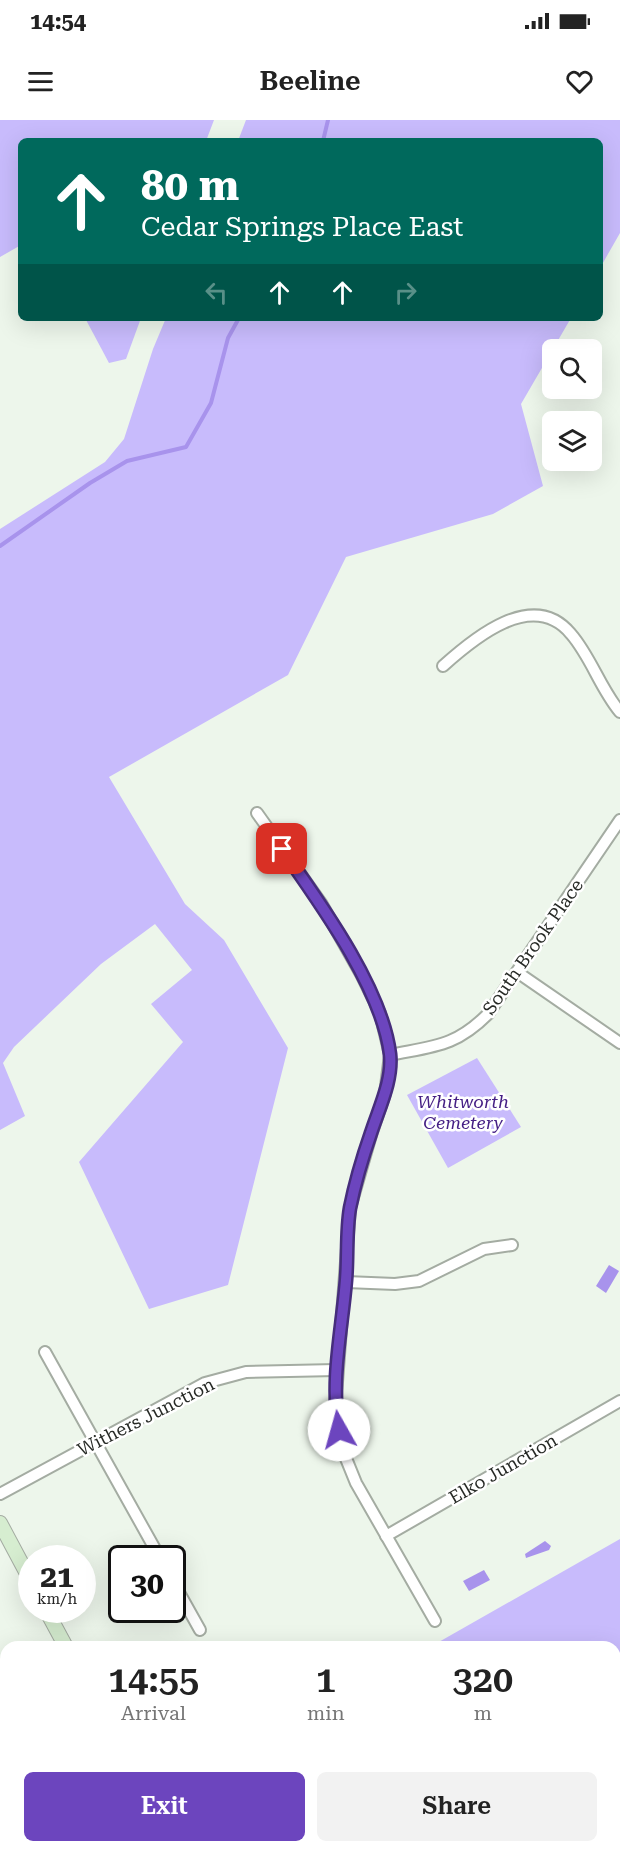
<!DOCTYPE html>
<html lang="en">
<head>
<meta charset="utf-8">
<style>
  :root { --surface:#fff; --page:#f2f2f2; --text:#222; --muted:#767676; --accent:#6c45be }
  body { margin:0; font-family:"Roboto Serif",serif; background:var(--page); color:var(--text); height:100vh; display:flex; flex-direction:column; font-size:22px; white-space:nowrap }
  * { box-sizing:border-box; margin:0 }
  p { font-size:20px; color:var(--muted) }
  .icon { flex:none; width:33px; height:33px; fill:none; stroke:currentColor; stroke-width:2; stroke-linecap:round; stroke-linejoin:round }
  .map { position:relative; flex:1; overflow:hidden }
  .sheet { position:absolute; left:0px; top:1521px; width:621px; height:212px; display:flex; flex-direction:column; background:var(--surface); border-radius:18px 18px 0 0; box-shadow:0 6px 24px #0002 }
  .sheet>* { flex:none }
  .top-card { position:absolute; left:18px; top:18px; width:585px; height:183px; border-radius:9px; box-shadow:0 6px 24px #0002; background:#00695c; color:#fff; overflow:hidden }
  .tools { position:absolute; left:542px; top:219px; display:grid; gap:12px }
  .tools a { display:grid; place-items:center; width:60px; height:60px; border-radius:9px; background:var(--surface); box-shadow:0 6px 24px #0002; font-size:30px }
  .speed { position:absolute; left:18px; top:1425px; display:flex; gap:12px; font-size:30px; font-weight:700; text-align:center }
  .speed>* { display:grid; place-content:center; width:78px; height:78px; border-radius:50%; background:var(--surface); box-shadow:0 6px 24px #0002; line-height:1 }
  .speed small { font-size:15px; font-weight:400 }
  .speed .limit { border:3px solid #111; border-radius:9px; background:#fff; color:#111 }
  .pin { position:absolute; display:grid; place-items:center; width:51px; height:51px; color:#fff; margin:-26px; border-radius:12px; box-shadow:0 3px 9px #0006 }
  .me { position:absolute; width:66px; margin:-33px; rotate:353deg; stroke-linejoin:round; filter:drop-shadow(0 0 4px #0008) }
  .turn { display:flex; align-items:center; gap:21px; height:126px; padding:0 24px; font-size:27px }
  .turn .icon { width:78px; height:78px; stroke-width:2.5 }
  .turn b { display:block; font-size:42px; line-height:51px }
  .lanes { display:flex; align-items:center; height:57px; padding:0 24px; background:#0003; justify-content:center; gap:30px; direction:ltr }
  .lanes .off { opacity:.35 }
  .eta { display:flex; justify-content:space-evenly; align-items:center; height:102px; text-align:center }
  .eta b { font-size:36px; font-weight:600; line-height:42px }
  .action { display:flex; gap:12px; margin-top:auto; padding:12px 24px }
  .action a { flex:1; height:69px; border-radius:9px; background:var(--accent); color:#fff; font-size:24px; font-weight:600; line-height:69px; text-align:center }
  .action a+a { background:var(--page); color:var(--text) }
  .status { display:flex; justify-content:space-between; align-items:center; height:42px; padding:0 30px; background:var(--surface); direction:ltr }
  .status svg { height:16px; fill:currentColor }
  header { display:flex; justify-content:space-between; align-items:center; height:78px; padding:0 24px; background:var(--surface); font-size:27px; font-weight:600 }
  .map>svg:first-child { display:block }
  .green { fill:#c8bbfc }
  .water { fill:#a893ec }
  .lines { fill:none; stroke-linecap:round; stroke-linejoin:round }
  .stream { stroke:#a893ec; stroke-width:4 }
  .street-casing { stroke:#a4aca2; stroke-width:14 }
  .secondary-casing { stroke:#a4aca2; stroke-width:16 }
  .street { stroke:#fff; stroke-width:10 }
  .secondary { stroke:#d6edd0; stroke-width:14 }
  .route-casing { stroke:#462d7c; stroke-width:15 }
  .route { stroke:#6c45be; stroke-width:10 }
  .labels { text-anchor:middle; stroke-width:5; stroke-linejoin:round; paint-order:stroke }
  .street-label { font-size:18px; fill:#272a26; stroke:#fff }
  .park-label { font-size:18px; font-style:italic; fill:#441e84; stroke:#fff }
</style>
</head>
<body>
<div class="status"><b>14:54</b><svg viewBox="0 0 49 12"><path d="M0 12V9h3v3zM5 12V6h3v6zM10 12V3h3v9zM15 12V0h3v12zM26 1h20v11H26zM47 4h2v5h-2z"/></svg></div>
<header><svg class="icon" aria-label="menu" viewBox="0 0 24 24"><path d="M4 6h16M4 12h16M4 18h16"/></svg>Beeline<svg class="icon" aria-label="heart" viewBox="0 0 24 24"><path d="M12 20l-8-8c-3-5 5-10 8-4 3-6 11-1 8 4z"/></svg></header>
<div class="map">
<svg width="620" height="1732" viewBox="0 0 620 1732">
  <rect width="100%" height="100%" fill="#edf6eb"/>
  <g class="green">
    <polygon points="0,0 214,0 206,21 21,21 21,125 0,137"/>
    <polygon points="246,0 620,0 620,113 600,148 600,21 238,21"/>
    <polygon points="85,198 141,198 126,239 109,243"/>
    <polygon points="166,198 571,198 521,284 543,366 493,394 346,437 288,555 109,657 185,784 224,820 288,928 228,1165 149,1189 79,1042 183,922 151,884 192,850 155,804 101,844 14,927 3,943 25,996 0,1010 0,409 105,342 124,319 153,229"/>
    <polygon points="477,938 521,1007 448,1048 407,975"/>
    <polygon points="620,1419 620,1732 189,1732 186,1727 615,1726 615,1527 430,1527"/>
  </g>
  <g class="water">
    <polygon points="609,1145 619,1151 606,1173 596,1166"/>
    <polygon points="545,1421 551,1426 549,1430 526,1438 525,1434"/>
    <polygon points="484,1450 490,1460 469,1471 463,1461"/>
  </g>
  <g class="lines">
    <g class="stream">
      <polyline points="323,21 328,0"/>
      <polyline points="0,426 90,363 127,341 186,327 211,283 228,218 239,198"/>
    </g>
    <g class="street-casing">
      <g id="street">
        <path d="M443 546C473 519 533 468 571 514 591 537 600 568 620 592"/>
        <polyline points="257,693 321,783 361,854 380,893 390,935 385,974 371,1015 350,1088 335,1289 343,1331 356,1363 435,1501"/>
        <polyline points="517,852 620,923"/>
        <path d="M390 935C434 926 455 927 488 894L620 700"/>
        <polyline points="346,1162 395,1164 419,1161 484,1129 512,1125"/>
        <polyline points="45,1232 160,1438"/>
        <polyline points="0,1374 205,1263 246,1252 336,1250"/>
        <polyline points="386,1416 620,1281"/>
        <polyline points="172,1460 200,1510"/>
        <polyline points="0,1688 6,1698"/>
        <polyline points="23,1726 26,1732"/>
      </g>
    </g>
    <g class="secondary-casing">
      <g id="secondary">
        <polyline points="0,1403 32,1463"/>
        <polyline points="46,1490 66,1527"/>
        <polyline points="176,1726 179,1732"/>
      </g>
    </g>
    <use href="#street" class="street"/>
    <use href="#secondary" class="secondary"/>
  </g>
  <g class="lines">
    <g class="route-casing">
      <path id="route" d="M282 729C320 783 382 868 390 934 393 960 379 988 371 1013 363 1036 355 1063 350 1088 346 1111 348 1137 346 1160 342 1210 330 1260 339 1310"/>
    </g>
    <use href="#route" class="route"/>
  </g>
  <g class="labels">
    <g class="street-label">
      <text transform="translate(533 827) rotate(-55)" y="6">South Brook Place</text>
      <text transform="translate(146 1297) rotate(-27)" y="6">Withers Junction</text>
      <text transform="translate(503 1349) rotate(-30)" y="6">Elko Junction</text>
    </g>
    <g class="park-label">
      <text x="463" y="988">Whitworth<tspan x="463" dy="21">Cemetery</tspan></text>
    </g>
  </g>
</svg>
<div class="tools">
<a><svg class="icon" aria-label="search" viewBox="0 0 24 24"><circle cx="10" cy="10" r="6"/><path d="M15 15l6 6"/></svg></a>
<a><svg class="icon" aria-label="layers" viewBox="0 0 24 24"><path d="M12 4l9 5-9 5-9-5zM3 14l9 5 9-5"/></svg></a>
</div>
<div class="speed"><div>21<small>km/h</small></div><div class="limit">30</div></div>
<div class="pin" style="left:282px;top:729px;background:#d93025"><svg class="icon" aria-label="arrive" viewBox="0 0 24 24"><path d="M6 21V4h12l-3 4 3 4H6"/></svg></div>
<svg class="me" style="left:339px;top:1310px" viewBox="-20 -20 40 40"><circle r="19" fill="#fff"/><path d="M0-13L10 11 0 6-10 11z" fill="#6c45be"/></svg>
<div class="top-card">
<div class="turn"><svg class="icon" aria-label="ahead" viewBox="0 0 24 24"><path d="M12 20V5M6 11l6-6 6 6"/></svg><div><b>80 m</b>Cedar Springs Place East</div></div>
<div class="lanes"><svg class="icon off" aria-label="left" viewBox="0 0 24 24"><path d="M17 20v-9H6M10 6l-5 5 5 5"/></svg><svg class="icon" aria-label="ahead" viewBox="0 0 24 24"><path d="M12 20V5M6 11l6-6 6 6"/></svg><svg class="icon" aria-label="ahead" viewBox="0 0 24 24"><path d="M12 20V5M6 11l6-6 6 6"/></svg><svg class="icon off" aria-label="right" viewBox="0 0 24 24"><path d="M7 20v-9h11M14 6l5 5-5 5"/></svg></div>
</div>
<section class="sheet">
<div class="eta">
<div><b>14:55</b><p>Arrival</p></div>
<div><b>1</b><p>min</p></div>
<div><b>320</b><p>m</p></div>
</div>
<div class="action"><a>Exit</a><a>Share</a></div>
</section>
</div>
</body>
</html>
